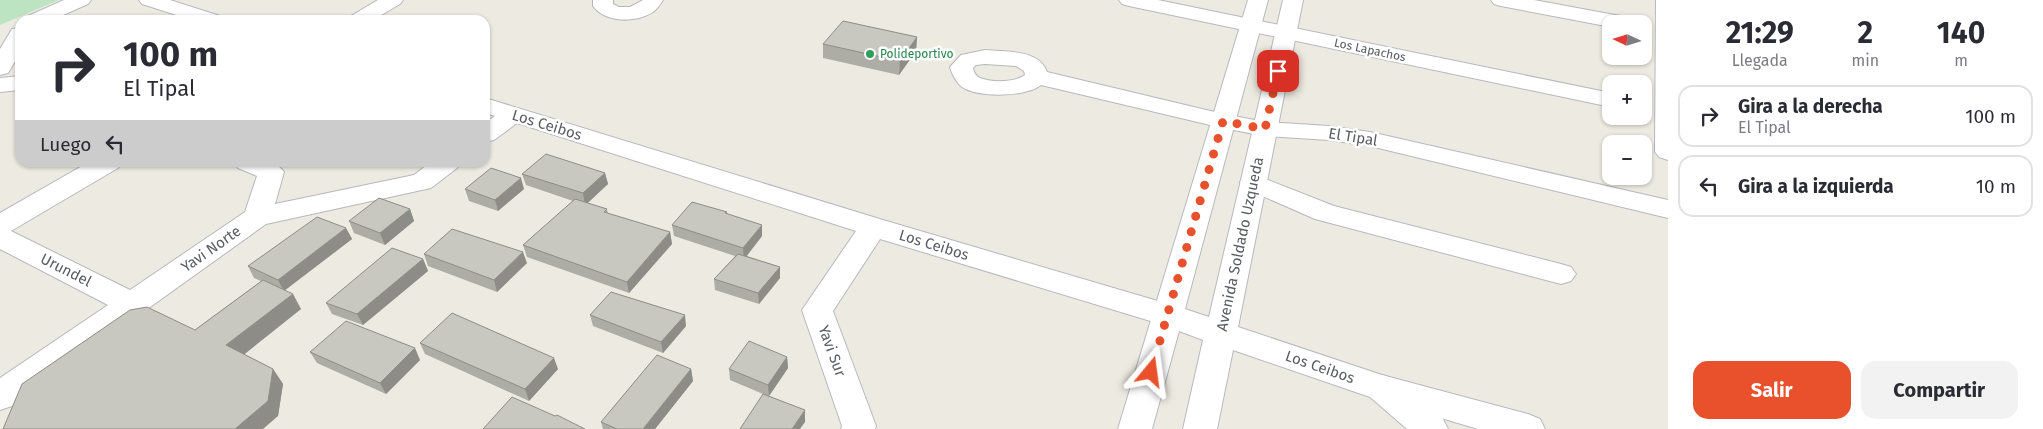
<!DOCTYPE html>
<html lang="es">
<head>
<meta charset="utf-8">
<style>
  :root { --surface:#fff; --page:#f2f2f3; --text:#2b2b33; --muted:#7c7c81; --line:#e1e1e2; --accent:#e8512b }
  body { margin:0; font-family:"Fira Sans",sans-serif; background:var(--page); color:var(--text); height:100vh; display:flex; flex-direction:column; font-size:19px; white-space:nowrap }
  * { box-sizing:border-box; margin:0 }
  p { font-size:16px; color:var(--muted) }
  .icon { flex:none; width:28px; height:28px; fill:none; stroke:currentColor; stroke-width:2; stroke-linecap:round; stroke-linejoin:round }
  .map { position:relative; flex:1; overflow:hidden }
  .panel { display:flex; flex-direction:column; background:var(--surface); width:375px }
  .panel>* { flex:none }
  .banner { position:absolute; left:15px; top:15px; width:475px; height:152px; border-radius:15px; box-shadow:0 1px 4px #0004; background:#fff; color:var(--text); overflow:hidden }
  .needle { width:32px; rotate:274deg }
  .fabs { position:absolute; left:1602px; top:15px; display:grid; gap:10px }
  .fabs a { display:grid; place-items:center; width:50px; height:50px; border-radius:10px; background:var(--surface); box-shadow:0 1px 4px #0004; font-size:25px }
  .pin { position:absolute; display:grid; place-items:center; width:42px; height:42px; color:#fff; margin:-21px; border-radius:10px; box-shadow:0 2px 8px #0006 }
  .me { position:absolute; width:55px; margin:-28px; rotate:16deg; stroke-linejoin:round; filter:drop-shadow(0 0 4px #0008) }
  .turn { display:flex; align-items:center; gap:18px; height:105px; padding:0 25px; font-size:22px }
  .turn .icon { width:65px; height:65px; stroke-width:2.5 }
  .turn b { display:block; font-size:35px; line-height:42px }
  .then { display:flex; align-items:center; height:48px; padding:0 25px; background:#0003; gap:10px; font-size:19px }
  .eta { display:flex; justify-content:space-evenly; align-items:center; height:85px; text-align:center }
  .eta b { font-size:30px; font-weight:700; line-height:35px }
  .action { display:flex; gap:10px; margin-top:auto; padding:10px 25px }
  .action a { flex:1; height:58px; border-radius:15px; background:var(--accent); color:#fff; font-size:20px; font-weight:700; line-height:58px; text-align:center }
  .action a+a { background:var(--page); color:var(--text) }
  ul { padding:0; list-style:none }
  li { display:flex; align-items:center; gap:15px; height:62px; margin:0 10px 8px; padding:0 15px; border:2px solid var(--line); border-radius:15px }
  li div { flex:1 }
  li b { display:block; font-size:19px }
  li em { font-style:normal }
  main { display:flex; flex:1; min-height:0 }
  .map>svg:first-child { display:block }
  .green { fill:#bde4c2 }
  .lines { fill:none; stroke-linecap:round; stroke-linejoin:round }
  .street-casing { stroke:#b6b8be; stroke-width:2 }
  .secondary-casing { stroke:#b7b9c0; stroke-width:2 }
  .street { fill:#fff; fill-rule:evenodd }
  .secondary { fill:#fff; fill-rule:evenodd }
  .wall { fill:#adaca5 }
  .shaded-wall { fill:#8d8c86 }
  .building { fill:#c9c8c0; stroke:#8d8c86 }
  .route { stroke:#e8512b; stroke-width:9; stroke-dasharray:0 16.2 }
  .leisure-dot { fill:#2e9e5b; stroke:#fff; stroke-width:2 }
  .labels { text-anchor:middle; stroke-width:5; stroke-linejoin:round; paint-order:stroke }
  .far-street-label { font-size:12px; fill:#595c62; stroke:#fff }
  .far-leisure-label { font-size:12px; fill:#27864d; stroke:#fff; text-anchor:start }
  .street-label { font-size:15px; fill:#595c62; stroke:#fff }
</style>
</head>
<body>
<main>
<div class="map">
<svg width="1668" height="429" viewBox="0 0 1668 429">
  <rect width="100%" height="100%" fill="#edebe1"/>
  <polygon class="green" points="0,0 59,0 0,25"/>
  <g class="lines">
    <g class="street-casing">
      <g id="street">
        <polygon points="64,0 91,0 88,4 52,20 25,20 28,16"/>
        <polygon points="139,0 170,0 220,16 223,20 192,20 142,4"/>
        <polygon points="378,0 403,0 400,4 373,20 348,20 351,16"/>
        <path d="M593 0H613V4L619 7H630L643 0H663C660 5 657 9 653 12 636 23 605 23 593 6Z"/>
        <polygon points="1119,0 1158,0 1611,93 1611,107 1129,6 1122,4"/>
        <polygon points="1491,0 1534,0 1631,18 1638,20 1641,24 1611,24 1611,27 1501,6 1494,4"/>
        <polygon points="1656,0 1668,0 1668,160 1659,157 1655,152"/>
        <polygon points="20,28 20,53 8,73 0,75 0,49 12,29"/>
        <path d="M985 50C1005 52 1039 49 1047 72L1223 114 1265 122 1329 126 1370 132 1668 200V218L1370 146 1329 140 1265 136 1223 128 1041 85C1026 97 978 98 962 87 956 82 952 74 950 67L961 55ZM985 64 1016 66 1024 71 1025 75C1016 82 991 83 980 78 976 76 974 73 973 68L976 65Z"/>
        <polygon points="20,76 20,90 0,92 0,78"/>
        <polygon points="485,98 883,220 1178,307 1182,315 1178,323 1167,326 880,239 833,311 876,426 875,429 841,429 842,426 802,310 856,231 517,123 494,140 485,142 485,123 495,116 485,113"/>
        <path d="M89 162H122L118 168 11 231 130 290 245 212 257 176 238 168 234 162C250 162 274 157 284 172L275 204 414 175 431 162H461L457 168 431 188 266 224 12 406 0 410V378L108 305 0 249V213Z"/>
        <polygon points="1253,174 1334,206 1561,264 1571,267 1576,274 1571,281 1561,284 1315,219 1244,188 1240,182 1244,176"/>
        <polygon points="1382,375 1528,414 1540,419 1545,429 1478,429 1370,397 1365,388 1370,379"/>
      </g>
    </g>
    <g class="secondary-casing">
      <polygon id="secondary" points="1248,0 1268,0 1185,309 1209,317 1283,0 1303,0 1238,327 1394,379 1443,419 1448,429 1407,429 1370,397 1233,350 1217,429 1183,429 1203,340 1179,331 1152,429 1118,429"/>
    </g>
    <use href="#street" class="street"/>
    <use href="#secondary" class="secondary"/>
  </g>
  <g class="wall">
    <polygon points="917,37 916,51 899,75 823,58 823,44"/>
    <polygon points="605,173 608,184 588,203 607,209 608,214 670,232 672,244 629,293 527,257 523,245 573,201 526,185 522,174"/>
    <polygon points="465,189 524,189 498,211 469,201"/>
    <polygon points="410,209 414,221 385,245 354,233 349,221"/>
    <polygon points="727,212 727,214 762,236 747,256 780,267 780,278 759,304 715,290 714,279 735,256 674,236 672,225"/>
    <polygon points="346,228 352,239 285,290 301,309 244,354 273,369 283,384 278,416 195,330 261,281 254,278 248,266"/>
    <polygon points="424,254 527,263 497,292 428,266"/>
    <polygon points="423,259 428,271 363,325 332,314 326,303"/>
    <polygon points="590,315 686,326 663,353 593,326"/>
    <polygon points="420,343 558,369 529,401 425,354"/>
    <polygon points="310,352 420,360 386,394 317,363"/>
    <polygon points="787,357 788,368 769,396 805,422 763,394 730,380 729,369"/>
    <polygon points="691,369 693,381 655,429 603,429 601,422"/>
  </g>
  <g class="shaded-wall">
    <polygon points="917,37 916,51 899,75 900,61"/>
    <polygon points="605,173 608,184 585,205 583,193"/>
    <polygon points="521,178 524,189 498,211 495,200"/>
    <polygon points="410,209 414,221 385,245 380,233"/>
    <polygon points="762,225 762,236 744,259 743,248"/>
    <polygon points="346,228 352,239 284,291 278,280"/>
    <polygon points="670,232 672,244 629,293 627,282"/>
    <polygon points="523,252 527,263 497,292 494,280"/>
    <polygon points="423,259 428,271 363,325 357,314"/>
    <polygon points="780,267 780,278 759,304 758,293"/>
    <polygon points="293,294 301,309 236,361 226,345"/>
    <polygon points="685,315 686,326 663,353 661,342"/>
    <polygon points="415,348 420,360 386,394 380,383"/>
    <polygon points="787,357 788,368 769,396 768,385"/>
    <polygon points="554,358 558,369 529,401 525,389"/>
    <polygon points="273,369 283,384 278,416 263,429 235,429"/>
    <polygon points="691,369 693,381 655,429 643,429"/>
    <polygon points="805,410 805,422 800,429 792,429"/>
  </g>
  <g class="building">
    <polygon points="843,21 917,37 900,61 823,44"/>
    <polygon points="546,154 605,173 583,193 522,174"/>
    <polygon points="491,168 521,178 495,200 465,189"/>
    <polygon points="379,198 410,209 380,233 349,221"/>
    <polygon points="575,199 607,209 604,212 670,232 627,282 523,245"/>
    <polygon points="692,202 727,212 725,213 762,225 743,248 672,225"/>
    <polygon points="317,217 346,228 278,280 248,266"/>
    <polygon points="452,229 523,252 494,280 424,254"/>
    <polygon points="392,248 423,259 357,314 326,303"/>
    <polygon points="738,254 780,267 758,293 714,279"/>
    <polygon points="263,280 293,294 226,345 273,369 268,401 235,429 3,429 22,384 130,310 147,307 195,330"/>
    <polygon points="611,292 685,315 661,342 590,315"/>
    <polygon points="452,313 554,358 525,389 420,343"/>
    <polygon points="346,321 415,348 380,383 310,352"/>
    <polygon points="749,341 787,357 768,385 729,369"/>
    <polygon points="657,355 691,369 643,429 617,429 601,422"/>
    <polygon points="763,394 805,410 792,429 740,429"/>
    <polygon points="512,397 555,416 557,415 585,429 483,429"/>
  </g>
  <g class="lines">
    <polyline class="route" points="1151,372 1223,121 1265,129 1278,71"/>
  </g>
  <circle class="leisure-dot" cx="870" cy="54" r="5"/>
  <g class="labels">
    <g class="far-street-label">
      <text transform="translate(1370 50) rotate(12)" y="4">Los Lapachos</text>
    </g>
    <g class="far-leisure-label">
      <text x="880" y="58">Polideportivo</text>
    </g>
    <g class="street-label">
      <text transform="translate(547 125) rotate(17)" y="5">Los Ceibos</text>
      <text transform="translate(1353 137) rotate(9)" y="5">El Tipal</text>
      <text transform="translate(1240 244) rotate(-78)" y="5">Avenida Soldado Uzqueda</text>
      <text transform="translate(934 245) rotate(17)" y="5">Los Ceibos</text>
      <text transform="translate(211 249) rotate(-35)" y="5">Yavi Norte</text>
      <text transform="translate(66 270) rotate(27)" y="5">Urundel</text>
      <text transform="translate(832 351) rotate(70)" y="5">Yavi Sur</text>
      <text transform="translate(1320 367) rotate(19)" y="5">Los Ceibos</text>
    </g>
  </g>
</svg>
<div class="fabs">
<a><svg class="needle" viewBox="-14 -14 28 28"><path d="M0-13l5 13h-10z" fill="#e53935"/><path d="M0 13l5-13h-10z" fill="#7c7c81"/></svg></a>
<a>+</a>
<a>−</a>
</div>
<div class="pin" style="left:1278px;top:71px;background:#d93025"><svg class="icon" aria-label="arrive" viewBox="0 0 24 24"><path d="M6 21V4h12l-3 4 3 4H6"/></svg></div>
<svg class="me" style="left:1151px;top:372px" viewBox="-20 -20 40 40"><path d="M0-17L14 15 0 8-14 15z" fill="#e8512b" stroke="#fff" stroke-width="4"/></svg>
<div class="banner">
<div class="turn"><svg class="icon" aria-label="right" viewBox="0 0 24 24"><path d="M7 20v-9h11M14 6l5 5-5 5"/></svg><div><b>100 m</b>El Tipal</div></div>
<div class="then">Luego<svg class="icon" aria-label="left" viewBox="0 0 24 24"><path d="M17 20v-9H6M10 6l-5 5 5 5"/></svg></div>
</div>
</div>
<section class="panel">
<div class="eta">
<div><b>21:29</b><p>Llegada</p></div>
<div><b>2</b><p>min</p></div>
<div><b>140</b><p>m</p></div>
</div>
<ul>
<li><svg class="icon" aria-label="right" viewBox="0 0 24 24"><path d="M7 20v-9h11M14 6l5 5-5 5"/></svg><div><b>Gira a la derecha</b><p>El Tipal</p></div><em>100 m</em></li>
<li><svg class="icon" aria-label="left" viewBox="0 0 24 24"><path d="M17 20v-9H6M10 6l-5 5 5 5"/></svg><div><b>Gira a la izquierda</b></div><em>10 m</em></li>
</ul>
<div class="action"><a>Salir</a><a>Compartir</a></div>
</section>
</main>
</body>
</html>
